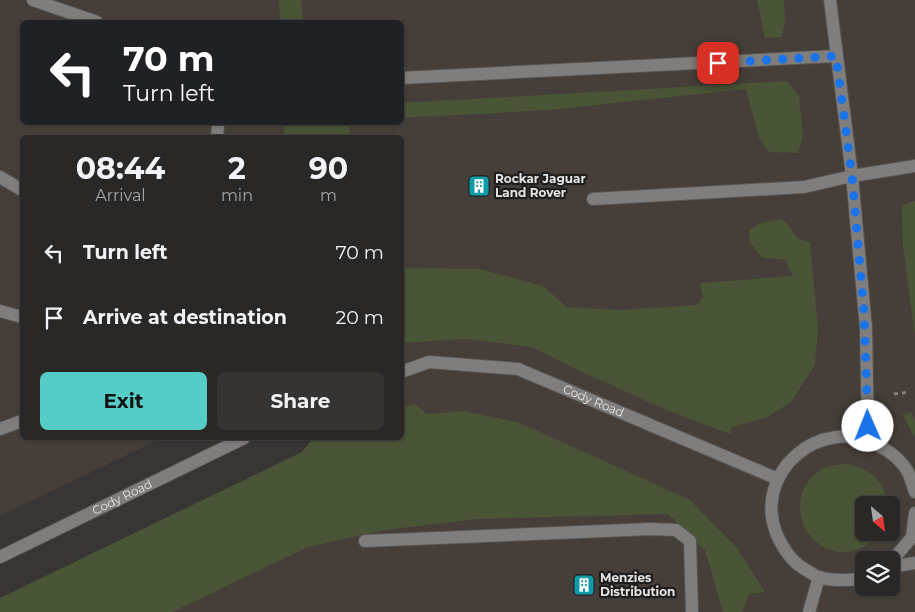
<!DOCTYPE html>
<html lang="en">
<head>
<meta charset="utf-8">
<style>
  :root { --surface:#2a2827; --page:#363433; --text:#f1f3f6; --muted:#a5a6a7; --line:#464444; --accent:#54cdc7 }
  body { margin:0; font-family:Montserrat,sans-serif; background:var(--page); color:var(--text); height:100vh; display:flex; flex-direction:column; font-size:19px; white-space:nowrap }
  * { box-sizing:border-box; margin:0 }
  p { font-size:16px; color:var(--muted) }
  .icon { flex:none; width:28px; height:28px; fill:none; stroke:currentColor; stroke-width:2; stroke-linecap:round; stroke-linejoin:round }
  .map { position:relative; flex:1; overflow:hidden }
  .sheet { position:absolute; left:20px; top:135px; width:384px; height:305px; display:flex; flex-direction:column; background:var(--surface); border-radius:8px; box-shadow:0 1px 4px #0004,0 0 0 1px var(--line) }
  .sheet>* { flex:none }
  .top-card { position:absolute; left:20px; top:20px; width:384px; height:105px; border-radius:8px; box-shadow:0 1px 4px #0004,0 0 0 1px var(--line); background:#202124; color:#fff; overflow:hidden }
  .needle { width:32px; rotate:151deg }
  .controls { position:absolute; left:855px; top:496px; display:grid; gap:10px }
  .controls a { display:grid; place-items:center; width:45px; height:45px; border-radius:8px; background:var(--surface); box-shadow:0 1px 4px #0004,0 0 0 1px var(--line); font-size:25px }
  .pin { position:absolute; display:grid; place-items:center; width:42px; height:42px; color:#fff; margin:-21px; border-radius:10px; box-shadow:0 2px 8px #0006 }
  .me { position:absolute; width:55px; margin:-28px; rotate:359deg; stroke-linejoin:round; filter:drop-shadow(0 0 4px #0008) }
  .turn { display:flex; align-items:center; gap:18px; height:105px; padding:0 20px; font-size:22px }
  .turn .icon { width:65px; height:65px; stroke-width:2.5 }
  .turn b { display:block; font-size:35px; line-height:42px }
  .eta { display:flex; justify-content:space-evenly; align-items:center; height:85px; text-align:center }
  .eta b { font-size:30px; font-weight:700; line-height:35px }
  .button { display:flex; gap:10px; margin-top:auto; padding:10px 20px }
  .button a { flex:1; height:58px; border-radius:8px; background:var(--accent); color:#111; font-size:20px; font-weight:700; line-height:58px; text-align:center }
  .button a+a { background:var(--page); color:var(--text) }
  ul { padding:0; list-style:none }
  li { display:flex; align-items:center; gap:15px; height:65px; padding:0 20px }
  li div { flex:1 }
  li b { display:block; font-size:19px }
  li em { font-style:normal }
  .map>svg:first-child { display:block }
  .built { fill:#463f39; fill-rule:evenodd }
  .green { fill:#4a5437 }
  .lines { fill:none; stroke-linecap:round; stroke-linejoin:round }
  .service-casing { stroke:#575553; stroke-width:14 }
  .minor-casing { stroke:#575553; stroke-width:14 }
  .tertiary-casing { stroke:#575553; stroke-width:14 }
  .path { stroke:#82817f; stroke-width:3; stroke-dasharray:4 4; stroke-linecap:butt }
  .service { stroke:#807e7c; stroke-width:12 }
  .minor { stroke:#807e7c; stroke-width:12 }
  .tertiary { stroke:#807e7c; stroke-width:12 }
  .route { stroke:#1a73e8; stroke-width:9; stroke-dasharray:0 16.2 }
  .labels { text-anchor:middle; stroke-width:4.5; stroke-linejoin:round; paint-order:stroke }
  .poi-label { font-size:12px; font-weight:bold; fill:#e4e3e2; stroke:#1f1e1d; text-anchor:start }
  .street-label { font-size:12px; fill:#e4e3e2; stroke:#1f1e1d }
</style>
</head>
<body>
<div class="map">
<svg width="915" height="612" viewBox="0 0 915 612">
  <rect width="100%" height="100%" fill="#383634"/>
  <path class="built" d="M0 0H915V612H173L308 547 401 438V138H22V438H162L0 516ZM22 22H401V122H22ZM864 505H891V532H864ZM864 560H891V588H864Z"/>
  <g class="green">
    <polygon points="279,0 301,0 303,22 280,22"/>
    <polygon points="757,0 784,0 785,20 782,37 765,38"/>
    <polygon points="787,81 799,96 803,137 798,153 769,152 759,138 746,89 550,110 401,118 401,103"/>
    <polygon points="284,123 349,123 350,137 284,137"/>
    <polygon points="915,201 915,336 903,247 902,205"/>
    <polygon points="781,219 787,223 797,238 810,243 818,329 815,365 791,402 766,418 732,427 730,434 664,409 582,372 532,347 465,339 401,343 401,268 479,269 543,286 567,307 621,310 697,305 703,297 700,283 793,276 785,260 761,257 750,242 749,230 759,224"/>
    <polygon points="415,404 427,414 464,411 520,423 690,500 737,548 765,592 749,594 742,612 723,612 705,550 668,514 477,519 385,530 308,547 173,612 0,612 0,598 302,452 313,438 401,438 401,408"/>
    <polygon points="911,412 915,420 915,438 903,415"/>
    <path d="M849 464C872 470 884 480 888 505H864V532L880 533C870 545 857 553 840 552 799 547 785 495 819 471 828 465 838 464 849 464Z"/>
  </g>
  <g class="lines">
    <g class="service-casing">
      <g id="service">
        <polyline points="33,0 97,22"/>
        <polyline points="401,78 836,56"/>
        <polyline points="217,138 218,122"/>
        <polyline points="0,177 22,190"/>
        <polyline points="593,199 804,187 852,176 915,166"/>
        <polyline points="0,311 22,317"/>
        <polyline points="0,429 22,421"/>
        <polyline points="365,541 651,529 676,530 690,541 692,612"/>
      </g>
    </g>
    <g class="minor-casing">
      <g id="minor">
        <polyline points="830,0 852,176 866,328 868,440"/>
        <polyline points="891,567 915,563"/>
        <polyline points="809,612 819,577"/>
      </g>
    </g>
    <g class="tertiary-casing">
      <g id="tertiary">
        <path id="s1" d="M401 372 429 362 518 369 778 479"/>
        <path id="s2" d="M0 557 244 438"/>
        <polyline points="891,562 912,537 915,513"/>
        <path d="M864 577C853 581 831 581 819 577 813 575 808 571 803 568 791 561 783 548 777 535 751 473 821 413 879 446 891 452 903 462 909 474 911 480 913 486 915 492"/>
      </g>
    </g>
    <polyline class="path" points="894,394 909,392"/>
    <use href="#service" class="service"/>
    <use href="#minor" class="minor"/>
    <use href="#tertiary" class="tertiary"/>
  </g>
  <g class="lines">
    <polyline class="route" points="718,63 836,56 852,176 864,312 868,426"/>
  </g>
  <defs>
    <g id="building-square" transform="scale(1.125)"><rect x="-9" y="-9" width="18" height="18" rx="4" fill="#0f9aa8" stroke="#1f1e1d"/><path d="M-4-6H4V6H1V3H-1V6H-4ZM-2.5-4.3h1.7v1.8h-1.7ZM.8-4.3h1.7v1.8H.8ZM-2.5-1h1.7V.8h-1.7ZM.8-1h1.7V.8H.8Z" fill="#fff"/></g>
  </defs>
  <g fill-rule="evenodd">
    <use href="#building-square" x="479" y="186"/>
    <use href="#building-square" x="584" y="585"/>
  </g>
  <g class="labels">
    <g class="poi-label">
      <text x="495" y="183">Rockar Jaguar<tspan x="495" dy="14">Land Rover</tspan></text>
      <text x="600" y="582">Menzies<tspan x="600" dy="14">Distribution</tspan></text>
    </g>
    <g class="street-label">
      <text dy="4" stroke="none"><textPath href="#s1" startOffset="201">Cody Road</textPath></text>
      <text dy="4" stroke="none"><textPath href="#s2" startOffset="136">Cody Road</textPath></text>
    </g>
  </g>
</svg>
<div class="controls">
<a><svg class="needle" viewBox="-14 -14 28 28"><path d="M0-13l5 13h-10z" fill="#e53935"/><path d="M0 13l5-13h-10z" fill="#a5a6a7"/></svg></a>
<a><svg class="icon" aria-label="layers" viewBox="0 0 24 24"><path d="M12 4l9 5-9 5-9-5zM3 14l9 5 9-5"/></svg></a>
</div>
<div class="pin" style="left:718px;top:63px;background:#d93025"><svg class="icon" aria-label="arrive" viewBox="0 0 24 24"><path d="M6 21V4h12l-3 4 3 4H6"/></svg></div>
<svg class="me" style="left:868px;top:426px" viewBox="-20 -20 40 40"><circle r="19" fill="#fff"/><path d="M0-13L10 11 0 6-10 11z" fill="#1a73e8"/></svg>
<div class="top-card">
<div class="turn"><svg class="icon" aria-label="left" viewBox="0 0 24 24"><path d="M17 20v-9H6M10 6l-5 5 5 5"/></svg><div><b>70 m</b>Turn left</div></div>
</div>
<section class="sheet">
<div class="eta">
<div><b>08:44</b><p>Arrival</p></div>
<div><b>2</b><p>min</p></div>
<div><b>90</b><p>m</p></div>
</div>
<ul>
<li><svg class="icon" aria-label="left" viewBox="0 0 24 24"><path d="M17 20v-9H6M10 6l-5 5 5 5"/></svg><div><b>Turn left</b></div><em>70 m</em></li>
<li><svg class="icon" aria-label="arrive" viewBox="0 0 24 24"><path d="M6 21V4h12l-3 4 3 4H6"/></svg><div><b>Arrive at destination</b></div><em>20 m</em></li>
</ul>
<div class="button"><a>Exit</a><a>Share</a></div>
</section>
</div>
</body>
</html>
